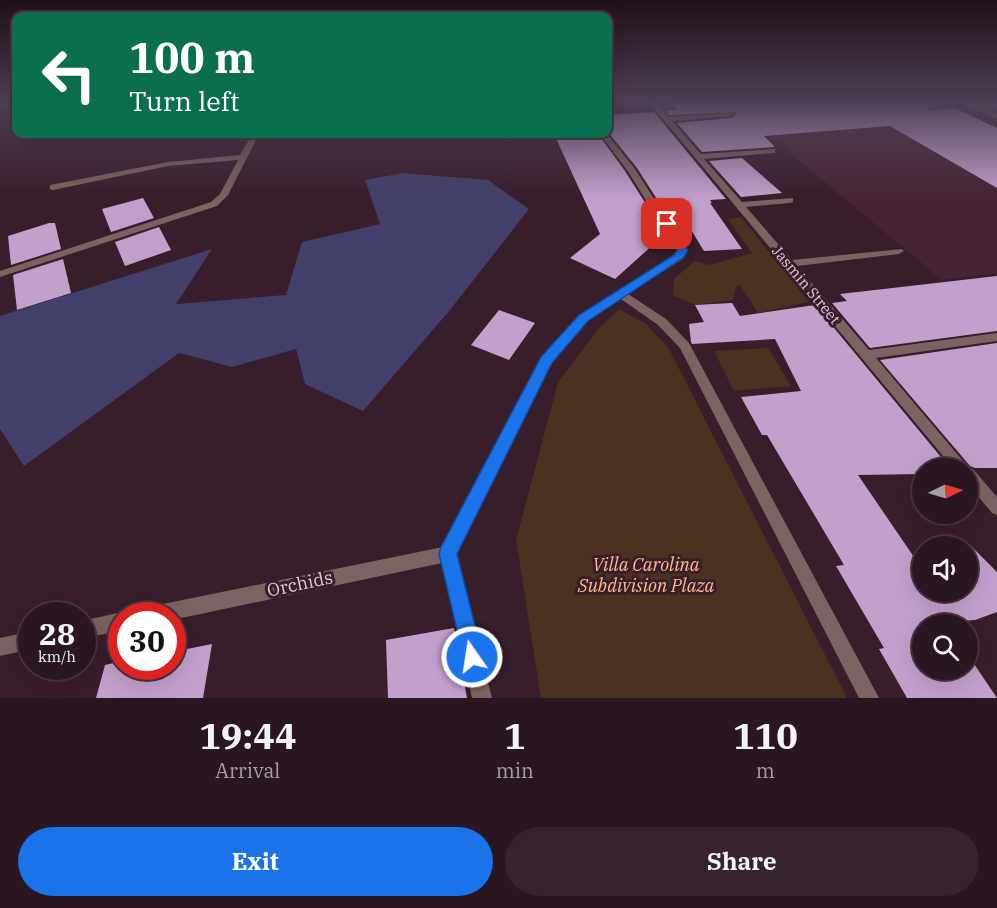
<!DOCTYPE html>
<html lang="en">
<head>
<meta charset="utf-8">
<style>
  :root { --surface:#2a1620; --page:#36232d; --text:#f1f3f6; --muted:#a59fa5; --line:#46353e; --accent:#1a73e8 }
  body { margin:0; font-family:"IBM Plex Serif",serif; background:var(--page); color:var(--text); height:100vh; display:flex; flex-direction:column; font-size:22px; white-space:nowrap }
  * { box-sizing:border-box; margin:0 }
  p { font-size:20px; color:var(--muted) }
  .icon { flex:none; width:33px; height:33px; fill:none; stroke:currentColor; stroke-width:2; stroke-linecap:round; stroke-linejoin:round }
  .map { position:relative; height:698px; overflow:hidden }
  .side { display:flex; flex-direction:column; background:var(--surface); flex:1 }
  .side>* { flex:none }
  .top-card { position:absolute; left:12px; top:12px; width:600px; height:126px; border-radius:12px; box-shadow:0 6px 24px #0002,0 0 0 2px var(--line); background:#0b6e4f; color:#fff; overflow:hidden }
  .needle { width:39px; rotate:85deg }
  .tools { position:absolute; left:912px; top:458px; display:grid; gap:12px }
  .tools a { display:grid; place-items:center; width:66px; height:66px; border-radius:50%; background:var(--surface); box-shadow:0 6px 24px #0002,0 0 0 2px var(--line); font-size:30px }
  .speed { position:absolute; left:18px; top:602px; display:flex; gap:12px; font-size:30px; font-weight:700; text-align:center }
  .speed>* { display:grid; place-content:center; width:78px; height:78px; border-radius:50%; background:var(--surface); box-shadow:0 6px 24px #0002,0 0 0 2px var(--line); line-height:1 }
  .speed small { font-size:15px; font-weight:400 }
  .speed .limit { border:9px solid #d22; background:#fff; color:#111 }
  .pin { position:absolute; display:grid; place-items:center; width:51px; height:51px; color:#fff; margin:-26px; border-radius:12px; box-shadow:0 3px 9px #0006 }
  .me { position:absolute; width:66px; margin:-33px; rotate:347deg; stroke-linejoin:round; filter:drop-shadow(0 0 4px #0008) }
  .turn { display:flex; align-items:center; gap:21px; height:126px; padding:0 18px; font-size:27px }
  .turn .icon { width:78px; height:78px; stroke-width:2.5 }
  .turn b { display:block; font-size:42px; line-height:51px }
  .eta { display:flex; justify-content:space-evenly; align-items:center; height:102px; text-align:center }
  .eta b { font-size:36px; font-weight:700; line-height:42px }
  .cta { display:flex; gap:12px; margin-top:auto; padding:12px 18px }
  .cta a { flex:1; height:69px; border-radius:36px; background:var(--accent); color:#fff; font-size:24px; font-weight:700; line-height:69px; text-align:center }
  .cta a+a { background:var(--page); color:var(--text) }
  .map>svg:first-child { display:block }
  .built { fill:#462434 }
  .green { fill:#4a3120 }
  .water { fill:#423f6a }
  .building { fill:#c2a0cc }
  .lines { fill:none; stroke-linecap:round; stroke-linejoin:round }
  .service { fill:#7b6361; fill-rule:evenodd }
  .minor { fill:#7b6361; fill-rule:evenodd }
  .route { fill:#1a73e8; stroke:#114b97; stroke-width:1.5 }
  .labels { text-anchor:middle; stroke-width:6; stroke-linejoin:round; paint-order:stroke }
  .street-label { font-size:15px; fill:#dfccd4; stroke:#381d2a }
  .near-park-label { font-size:18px; font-style:italic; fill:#ffba89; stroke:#381d2a }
  .near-street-label { font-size:18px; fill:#dfccd4; stroke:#381d2a }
</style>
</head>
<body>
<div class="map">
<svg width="997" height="698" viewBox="0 0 997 698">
  <rect width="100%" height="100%" fill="#381d2a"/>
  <polygon class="built" points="728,101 997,101 997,273 942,280"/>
  <g class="green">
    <polygon points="741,217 809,302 758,313 740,285 736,287 733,300 695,305 673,295 674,279 695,261 709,265 752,253 728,219"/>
    <polygon points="619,309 646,324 668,347 847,698 541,698 516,540 558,382 598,329"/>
    <polygon points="768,348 791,386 734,391 714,351"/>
  </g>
  <polygon class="water" points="403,173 488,180 529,209 450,310 363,411 305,384 296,349 232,367 179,353 24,466 0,429 0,316 212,249 176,304 286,295 302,242 380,224 365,180"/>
  <g class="building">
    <polygon points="670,101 928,101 928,111 955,108 997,128 997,188 890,126 764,136 775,147 702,152 677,123 731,118 735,116 736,112 669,115 666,111 678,110"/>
    <polygon points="654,112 726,199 710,200 712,203 710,203 742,249 704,251 683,217 674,226 637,168 608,132 608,115"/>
    <polygon points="554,134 598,134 625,171 665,234 615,279 570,258 600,234"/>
    <polygon points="742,158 782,193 741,197 709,161"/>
    <polygon points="143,198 154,218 111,232 102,209"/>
    <polygon points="49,223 55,223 61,249 11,265 8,236"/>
    <polygon points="159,227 171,250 125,266 115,242"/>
    <polygon points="63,259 71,293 17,310 13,275"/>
    <polygon points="997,276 997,331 870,348 832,303 847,301 840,294"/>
    <polygon points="732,303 740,316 815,305 950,468 922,468 922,474 858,475 916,560 922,558 922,591 968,591 968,546 962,546 969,544 997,572 997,612 975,620 922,624 922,669 968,669 968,655 997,698 907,698 879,649 884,648 836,566 844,565 767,435 762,435 741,397 801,391 775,339 692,344 691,342 689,324 704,322 695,305"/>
    <polygon points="499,310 535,323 509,360 471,345"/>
    <polygon points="997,343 997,468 975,468 970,466 880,360"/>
    <polygon points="454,628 467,698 388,698 386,640"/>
    <polygon points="212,644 203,698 96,698 105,665 122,661 122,666 172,666 172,652"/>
  </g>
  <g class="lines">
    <polygon class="service" points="959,101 968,101 976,105 997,103 997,107 984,108 997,114 997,119"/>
    <g class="minor">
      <polygon points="648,101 655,101 668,117 733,113 734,114 731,116 672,121 701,154 775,149 775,153 772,153 704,159 742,202 793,198 793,202 790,203 746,207 792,260 902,249 904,251 899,254 797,266 869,350 997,333 997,341 876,358 969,468 973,469 997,497 997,515 992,513 968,484 968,468 953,468"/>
      <polygon points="252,134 259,134 228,195 217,206 0,277 0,271 211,202 220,194 238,160 168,166 53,190 50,189 50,185 168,162 240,155"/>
      <polygon points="600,134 607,134 635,169 687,250 683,259 628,294 666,319 689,343 879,698 859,698 680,348 658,325 621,299 587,321 551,362 456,554 492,698 472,698 442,563 172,620 172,615 144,615 147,609 153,606 443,547 542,357 579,315 675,255 677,250 627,170"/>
      <polygon points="122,612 128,615 122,615 122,630 82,639 82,621"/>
      <polygon points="32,631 32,649 0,656 0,638"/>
    </g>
  </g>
  <linearGradient id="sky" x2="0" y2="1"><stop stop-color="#1f1017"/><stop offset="0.51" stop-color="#4d4055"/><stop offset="1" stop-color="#4d4055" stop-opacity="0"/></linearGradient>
  <rect width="997" height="199" fill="url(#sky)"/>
  <polygon class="route" points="667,221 671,222 688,250 684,257 588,321 552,363 457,554 483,657 480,664 472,667 465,664 439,554 441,547 541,357 579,315 674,255 677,250 662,224"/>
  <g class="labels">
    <g class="street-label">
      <text transform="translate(806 285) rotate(50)" y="5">Jasmin Street</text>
    </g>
    <g class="near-park-label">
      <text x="646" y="571">Villa Carolina<tspan x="646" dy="21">Subdivision Plaza</tspan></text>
    </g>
    <g class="near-street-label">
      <text transform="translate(300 584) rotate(-12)" y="6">Orchids</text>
    </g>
  </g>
</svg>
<div class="tools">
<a><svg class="needle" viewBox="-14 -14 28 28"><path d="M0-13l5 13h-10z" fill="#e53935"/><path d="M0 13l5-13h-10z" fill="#a59fa5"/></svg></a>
<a><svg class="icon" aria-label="sound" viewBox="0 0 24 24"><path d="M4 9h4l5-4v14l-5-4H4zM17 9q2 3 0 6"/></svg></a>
<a><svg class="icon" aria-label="search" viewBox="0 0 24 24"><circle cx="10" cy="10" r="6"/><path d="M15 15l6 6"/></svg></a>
</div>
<div class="speed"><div>28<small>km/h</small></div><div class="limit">30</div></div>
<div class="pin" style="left:667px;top:224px;background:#d93025"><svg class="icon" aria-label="arrive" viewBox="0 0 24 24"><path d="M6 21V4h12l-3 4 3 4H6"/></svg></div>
<svg class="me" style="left:472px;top:657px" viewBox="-20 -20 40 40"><circle r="17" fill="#1a73e8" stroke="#fff" stroke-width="3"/><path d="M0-11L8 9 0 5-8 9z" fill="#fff"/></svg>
<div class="top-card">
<div class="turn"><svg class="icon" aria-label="left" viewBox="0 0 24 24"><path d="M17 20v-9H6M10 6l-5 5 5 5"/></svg><div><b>100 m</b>Turn left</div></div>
</div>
</div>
<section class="side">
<div class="eta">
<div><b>19:44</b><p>Arrival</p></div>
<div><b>1</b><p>min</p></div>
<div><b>110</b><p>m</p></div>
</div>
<div class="cta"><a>Exit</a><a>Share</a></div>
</section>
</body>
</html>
